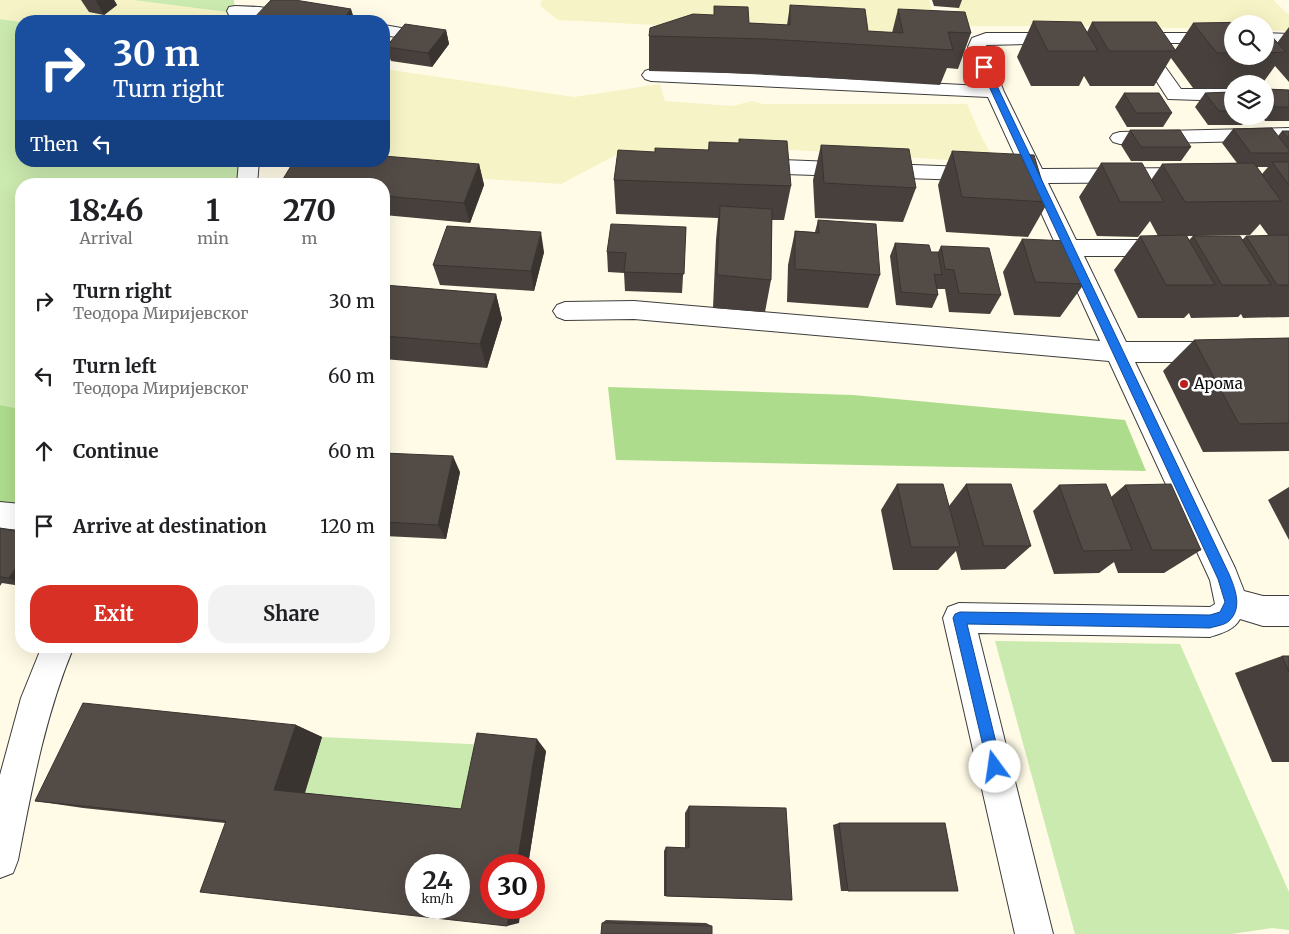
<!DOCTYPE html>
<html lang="en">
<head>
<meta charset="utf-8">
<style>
  :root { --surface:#fff; --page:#f2f2f2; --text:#202124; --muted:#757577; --accent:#d93025 }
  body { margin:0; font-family:Merriweather,serif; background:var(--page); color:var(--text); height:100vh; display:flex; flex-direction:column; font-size:19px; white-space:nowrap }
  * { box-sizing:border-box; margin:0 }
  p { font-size:16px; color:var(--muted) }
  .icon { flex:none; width:28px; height:28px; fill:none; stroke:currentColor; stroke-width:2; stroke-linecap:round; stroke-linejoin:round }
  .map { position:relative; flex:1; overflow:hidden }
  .side { position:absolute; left:15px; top:178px; width:375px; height:475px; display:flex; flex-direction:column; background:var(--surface); border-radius:20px; box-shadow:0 5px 20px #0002 }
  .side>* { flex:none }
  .banner { position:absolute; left:15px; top:15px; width:375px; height:152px; border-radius:20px; box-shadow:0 5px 20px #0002; background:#1a4fa0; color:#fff; overflow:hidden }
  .controls { position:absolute; left:1224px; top:15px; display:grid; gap:10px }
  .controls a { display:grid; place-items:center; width:50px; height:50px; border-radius:50%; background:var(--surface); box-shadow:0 5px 20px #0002; font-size:25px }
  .speed { position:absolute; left:405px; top:854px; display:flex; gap:10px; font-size:25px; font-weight:700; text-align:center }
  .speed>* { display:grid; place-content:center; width:65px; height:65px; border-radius:50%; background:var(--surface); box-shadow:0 5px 20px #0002; line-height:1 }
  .speed small { font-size:12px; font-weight:400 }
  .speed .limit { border:8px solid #d22; background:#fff; color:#111 }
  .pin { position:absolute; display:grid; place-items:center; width:42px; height:42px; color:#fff; margin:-21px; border-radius:10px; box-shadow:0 2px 8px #0006 }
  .me { position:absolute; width:55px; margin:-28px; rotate:346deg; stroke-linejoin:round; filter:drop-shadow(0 0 4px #0008) }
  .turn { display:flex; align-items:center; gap:18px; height:105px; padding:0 15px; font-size:22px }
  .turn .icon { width:65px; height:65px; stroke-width:2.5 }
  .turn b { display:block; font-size:35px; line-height:42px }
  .then { display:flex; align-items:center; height:48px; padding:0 15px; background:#0003; gap:10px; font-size:19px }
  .eta { display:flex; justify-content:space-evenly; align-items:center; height:85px; text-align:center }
  .eta b { font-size:30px; font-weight:700; line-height:35px }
  .action { display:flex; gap:10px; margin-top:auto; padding:10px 15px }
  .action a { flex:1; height:58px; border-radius:20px; background:var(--accent); color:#fff; font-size:20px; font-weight:700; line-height:58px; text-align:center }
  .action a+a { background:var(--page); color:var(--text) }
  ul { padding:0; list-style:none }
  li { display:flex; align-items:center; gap:15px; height:75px; padding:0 15px }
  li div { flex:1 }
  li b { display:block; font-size:19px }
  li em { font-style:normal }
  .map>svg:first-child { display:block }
  .farmland { fill:#f6f3c6 }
  .green { fill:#cbeaaf }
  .forest { fill:#aedc8d }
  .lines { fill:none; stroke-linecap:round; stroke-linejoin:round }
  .minor-casing { stroke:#3d3d3d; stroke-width:2 }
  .minor { fill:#fff; fill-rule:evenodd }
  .wall { fill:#47403c; fill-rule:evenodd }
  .shaded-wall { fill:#3a3431 }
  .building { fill:#534b46; stroke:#3a3431; fill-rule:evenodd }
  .route { fill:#1a73e8; stroke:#114b97 }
  .poi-dot { fill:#bf1c1e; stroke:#fff; stroke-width:2 }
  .labels { text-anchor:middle; stroke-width:5; stroke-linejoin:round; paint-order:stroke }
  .poi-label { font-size:15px; fill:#0a0a0a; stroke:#fff; text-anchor:start }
</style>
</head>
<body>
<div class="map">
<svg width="1289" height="934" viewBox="0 0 1289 934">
  <rect width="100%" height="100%" fill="#fffbe6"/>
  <g class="farmland">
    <polygon points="0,0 133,0 235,13 235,21 21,22 0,19"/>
    <polygon points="542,0 929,0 939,33 928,39 558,20 540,6"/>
    <polygon points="953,0 1273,0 1289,15 1289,31 1265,30 1265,24 1232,24 1232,29 1086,26 965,26"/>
    <polygon points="384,69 574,97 660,84 665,101 733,106 752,101 763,104 967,104 981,136 996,163 763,148 616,155 561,184 249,163 384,161"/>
  </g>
  <g class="green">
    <polygon points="133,0 234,0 235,13"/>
    <polygon points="0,19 21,22 21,161 247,161 246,184 21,184 21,409 0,405"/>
    <polygon points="995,641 1180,644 1289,892 1289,930 1272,928 1232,934 1075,934"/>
    <polygon points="322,737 490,745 476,816 303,798"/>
  </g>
  <g class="forest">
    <polygon points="608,387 853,395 1125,420 1146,471 616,460"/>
    <polygon points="0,405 21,409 21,517 0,515"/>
  </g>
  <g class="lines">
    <g class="minor-casing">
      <g id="minor">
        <polygon points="235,6 259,7 323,16 329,17 332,21 288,21 229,15 227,11 229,7"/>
        <polygon points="384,25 413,30 416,34 413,38 407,39 384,35"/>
        <path d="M986 33H1063L1069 34 1072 38 1069 42 1063 43 986 45 1004 92 1042 169 1193 168 1200 170 1203 175 1200 180 1193 182 1048 183 1076 240H1169L1177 242 1180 248 1177 254 1169 256H1084L1126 342H1289V362H1135L1235 568 1244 591 1263 596H1289V626H1263L1240 619C1234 630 1222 633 1210 637L978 633 1053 934H1015L943 618 948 607 959 603 1210 607 1215 604 1210 580 1109 361 634 319 565 320 557 317 553 311 557 305 565 302 634 301 1100 341 1027 182 753 173 746 171 743 166 746 161 753 159 1021 169 988 97 651 81 645 79 642 75 645 71 651 69 983 86 968 47 972 38Z"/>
        <polygon points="1131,33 1232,33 1232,43 1148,43 1181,89 1232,89 1232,101 1168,99 1132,43 1125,42 1122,38 1125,34"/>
        <polygon points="1265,33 1289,34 1289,44 1265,43"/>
        <polygon points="1289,128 1289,140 1120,144 1113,142 1110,138 1113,134 1120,132"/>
        <polygon points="239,161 259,161 257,184 237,184"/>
        <polygon points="0,502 21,504 21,530 0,528"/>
        <path d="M42 646H74C45 715 32 787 18 860L13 873 0 878V775L21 698Z"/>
      </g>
    </g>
    <use href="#minor" class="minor"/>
  </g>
  <g class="wall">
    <polygon points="81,0 114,0 117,5 104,15 89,12"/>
    <polygon points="932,0 962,0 959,8 934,6"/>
    <polygon points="790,5 868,31 892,33 898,9 971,33 958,69 947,68 940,85 762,74 649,71 649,36 714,15 714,6 749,23 787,25"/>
    <polygon points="1033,21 1087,32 1092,22 1175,50 1193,23 1232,24 1232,56 1265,56 1265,29 1277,43 1289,27 1289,82 1275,66 1262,84 1232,84 1232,88 1193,88 1171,58 1154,86 1090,86 1084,76 1079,86 1031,86 1017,57"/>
    <polygon points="446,30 449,44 432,67 391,61 389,56 386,60 384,60 384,41 390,42"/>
    <polygon points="1265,89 1289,90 1289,121 1265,121 1262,116 1265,116"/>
    <polygon points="1232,92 1232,116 1249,116 1242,125 1208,125 1195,107 1205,93"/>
    <polygon points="1124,93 1172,113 1163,127 1127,127 1115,107"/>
    <path d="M1233 129 1278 136 1282 131H1289V235H1268L1260 224 1250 235 1194 236 1243 239 1246 236 1289 235V317L1243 318 1241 314 1238 317 1191 318 1189 313 1184 318H1138L1114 270 1140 236H1158L1150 221 1138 237 1097 236 1079 197 1101 163 1151 180 1162 164 1237 163 1222 143ZM1257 167H1268L1262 174ZM1187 236H1193L1189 240Z"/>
    <polygon points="1130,130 1191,147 1181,161 1131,161 1121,145"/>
    <polygon points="709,142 791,186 784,220 772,220 771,280 765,312 713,308 716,240 718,218 616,214 614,180 655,152 708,150"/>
    <polygon points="821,145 916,188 903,222 815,218 813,180"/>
    <polygon points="952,151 1048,202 1028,237 946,232 938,185"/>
    <polygon points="479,164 484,185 470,223 384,215 384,184"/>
    <polygon points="818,220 880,275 868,308 787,302 788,265 795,231 815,232"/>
    <polygon points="686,227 682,293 625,291 624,273 608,272 607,252"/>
    <polygon points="1022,239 1084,284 1060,317 1014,315 1003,272"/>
    <polygon points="895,243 931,252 938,252 941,246 1001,295 990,314 949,312 945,289 937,289 938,295 932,308 896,305 890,256"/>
    <polygon points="544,252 534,291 440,285 433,265"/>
    <polygon points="384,285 496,294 502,319 487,368 384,359"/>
    <polygon points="1289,338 1289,451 1203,452 1163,371 1194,340"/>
    <polygon points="384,453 460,472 446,539 384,536"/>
    <polygon points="897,484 949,506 966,484 1031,546 1005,569 961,570 956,551 938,570 893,570 881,510"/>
    <polygon points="1059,485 1111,497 1125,485 1201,550 1164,573 1118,573 1114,562 1099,573 1054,574 1033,511"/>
    <polygon points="1289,487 1289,540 1268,500"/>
    <polygon points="0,528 21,532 21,586 2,583 0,586"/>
    <polygon points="1282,656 1289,656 1289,762 1272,762 1235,673"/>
    <polygon points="296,725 322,737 305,793 461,809 546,751 528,865 491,865 519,923 225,823 83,808 35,801"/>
    <polygon points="689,806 792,900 664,896 664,851 666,847 685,848 685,813"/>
    <polygon points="839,823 958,891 841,891 833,825"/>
    <polygon points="606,920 706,923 712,926 602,923"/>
  </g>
  <g class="shaded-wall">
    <polygon points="97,0 114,0 117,5 104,15 96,1"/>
    <polygon points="351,9 355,21 340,21"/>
    <polygon points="446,30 449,44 432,67 428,53"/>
    <polygon points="387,49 389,56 386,60 384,53"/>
    <polygon points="479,164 484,185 470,223 464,203"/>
    <polygon points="541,232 544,252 534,291 531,271"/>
    <polygon points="496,294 502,319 487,368 480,344"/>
    <polygon points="453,456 460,472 446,539 438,525"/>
    <polygon points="21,560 21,584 9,578"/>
    <polygon points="296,725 322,737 303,798 274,790"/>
    <polygon points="537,739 546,751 528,865 517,865"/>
    <polygon points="510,908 521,908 519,923 507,926"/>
  </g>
  <g class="building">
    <polygon points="271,0 295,0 351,9 340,21 262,21 252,20"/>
    <polygon points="790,5 865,9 868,31 903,33 898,9 965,12 971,33 948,32 953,50 767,39 649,36 650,28 693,14 714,15 714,6 748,7 749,23 790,25"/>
    <polygon points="1033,21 1081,22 1098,51 1048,51"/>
    <polygon points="1092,22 1156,22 1176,51 1109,51"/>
    <polygon points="1259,22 1261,24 1232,24 1232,53 1217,53 1193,23"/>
    <polygon points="405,24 446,30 428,53 386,47"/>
    <polygon points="1265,29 1286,52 1265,53"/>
    <polygon points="384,41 390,42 386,47 387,49 384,53"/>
    <polygon points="1265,89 1289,90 1289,107 1276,107 1265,92"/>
    <polygon points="1232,92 1232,111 1219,111 1205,93"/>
    <polygon points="1124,93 1159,93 1172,113 1136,113"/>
    <polygon points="1272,128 1289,150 1289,153 1251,153 1233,129"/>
    <polygon points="1130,130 1180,130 1191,147 1141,147"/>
    <polygon points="1282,131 1289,131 1289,139"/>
    <polygon points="739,139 787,141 791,186 614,180 618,150 655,152 655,148 709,150 709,142 739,143"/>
    <polygon points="821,145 909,149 916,188 824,183"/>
    <polygon points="952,151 1034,155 1048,202 962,197"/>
    <polygon points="384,156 479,164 464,203 384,196 384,184 280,184 294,161 384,161"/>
    <polygon points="1272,162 1289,162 1289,185"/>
    <polygon points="1101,163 1142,163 1164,202 1120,202"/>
    <polygon points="1254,163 1281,201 1185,202 1162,164"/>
    <polygon points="720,206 772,209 771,280 717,275"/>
    <polygon points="818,220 876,224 880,275 795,269 795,231 819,233"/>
    <polygon points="611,224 686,227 684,274 624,272 626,253 607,252"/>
    <polygon points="447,226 541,232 531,271 433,265"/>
    <polygon points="1186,235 1215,285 1166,285 1140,236"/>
    <polygon points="1289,235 1289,285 1277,285 1246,236"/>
    <polygon points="1193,236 1240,236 1271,285 1222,285"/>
    <polygon points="1022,239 1069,241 1084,284 1035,282"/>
    <polygon points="895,243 929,245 931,252 938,252 942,275 934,274 938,295 901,292"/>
    <polygon points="941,246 989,248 1001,295 959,293 954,270 945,269"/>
    <polygon points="384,285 496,294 480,344 384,336"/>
    <polygon points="1289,338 1289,423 1239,424 1194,340"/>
    <polygon points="384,453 453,456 438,525 384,522"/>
    <polygon points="897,484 943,484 960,547 911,547"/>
    <polygon points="966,484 1011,484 1031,546 984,546"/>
    <polygon points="1106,484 1132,550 1083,551 1059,485"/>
    <polygon points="1171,484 1201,550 1152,550 1125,485"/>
    <polygon points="0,528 21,532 21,560 9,578 0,577"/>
    <polygon points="1282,656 1289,656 1289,672"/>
    <path d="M83 703 296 725 274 790 461 809 477 733 537 739 517 865H491V908H510L507 926 200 892 226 821 35 801ZM416 865H459V908H416Z"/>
    <polygon points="689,806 786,808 792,900 666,896 666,847 689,848"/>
    <polygon points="839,823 945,823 958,891 848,891"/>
    <polygon points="602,923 712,926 712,934 601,934"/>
  </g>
  <path class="route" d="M981 65 988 67 1229 574C1235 588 1243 608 1229 621 1225 625 1216 626 1210 628L967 624 1002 767 1000 772 995 774 990 772 988 767 953 618 955 614 960 612 1210 615 1220 612 1225 602 1218 579 980 67Z"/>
  <circle class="poi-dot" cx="1184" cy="384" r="5"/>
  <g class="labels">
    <g class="poi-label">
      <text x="1194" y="389">Арома</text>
    </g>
  </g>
</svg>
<div class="controls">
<a><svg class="icon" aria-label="search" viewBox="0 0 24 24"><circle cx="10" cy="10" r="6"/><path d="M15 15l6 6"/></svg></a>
<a><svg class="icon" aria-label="layers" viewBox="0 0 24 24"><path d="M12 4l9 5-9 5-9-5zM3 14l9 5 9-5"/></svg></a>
</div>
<div class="speed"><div>24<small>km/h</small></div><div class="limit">30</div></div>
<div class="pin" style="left:984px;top:67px;background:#d93025"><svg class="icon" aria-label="arrive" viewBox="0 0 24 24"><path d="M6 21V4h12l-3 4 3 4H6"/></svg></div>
<svg class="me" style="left:995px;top:767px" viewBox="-20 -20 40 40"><circle r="19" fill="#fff"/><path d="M0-13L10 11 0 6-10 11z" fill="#1a73e8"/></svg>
<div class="banner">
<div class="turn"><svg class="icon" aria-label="right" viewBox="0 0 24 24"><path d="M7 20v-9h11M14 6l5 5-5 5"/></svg><div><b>30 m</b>Turn right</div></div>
<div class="then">Then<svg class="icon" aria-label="left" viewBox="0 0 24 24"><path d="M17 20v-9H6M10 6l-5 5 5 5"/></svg></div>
</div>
<section class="side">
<div class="eta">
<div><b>18:46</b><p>Arrival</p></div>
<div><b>1</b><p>min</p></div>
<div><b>270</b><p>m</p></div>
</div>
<ul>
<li><svg class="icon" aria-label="right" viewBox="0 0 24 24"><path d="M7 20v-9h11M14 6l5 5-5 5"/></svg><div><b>Turn right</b><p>Теодора Миријевског</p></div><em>30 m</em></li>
<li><svg class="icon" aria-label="left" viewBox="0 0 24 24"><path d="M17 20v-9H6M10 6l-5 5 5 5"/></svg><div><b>Turn left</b><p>Теодора Миријевског</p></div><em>60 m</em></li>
<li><svg class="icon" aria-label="ahead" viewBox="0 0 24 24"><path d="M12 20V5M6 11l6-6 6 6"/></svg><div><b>Continue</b></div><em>60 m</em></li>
<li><svg class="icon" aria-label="arrive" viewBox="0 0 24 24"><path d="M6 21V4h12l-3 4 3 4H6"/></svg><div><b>Arrive at destination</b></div><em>120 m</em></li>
</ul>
<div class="action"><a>Exit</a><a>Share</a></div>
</section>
</div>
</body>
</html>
